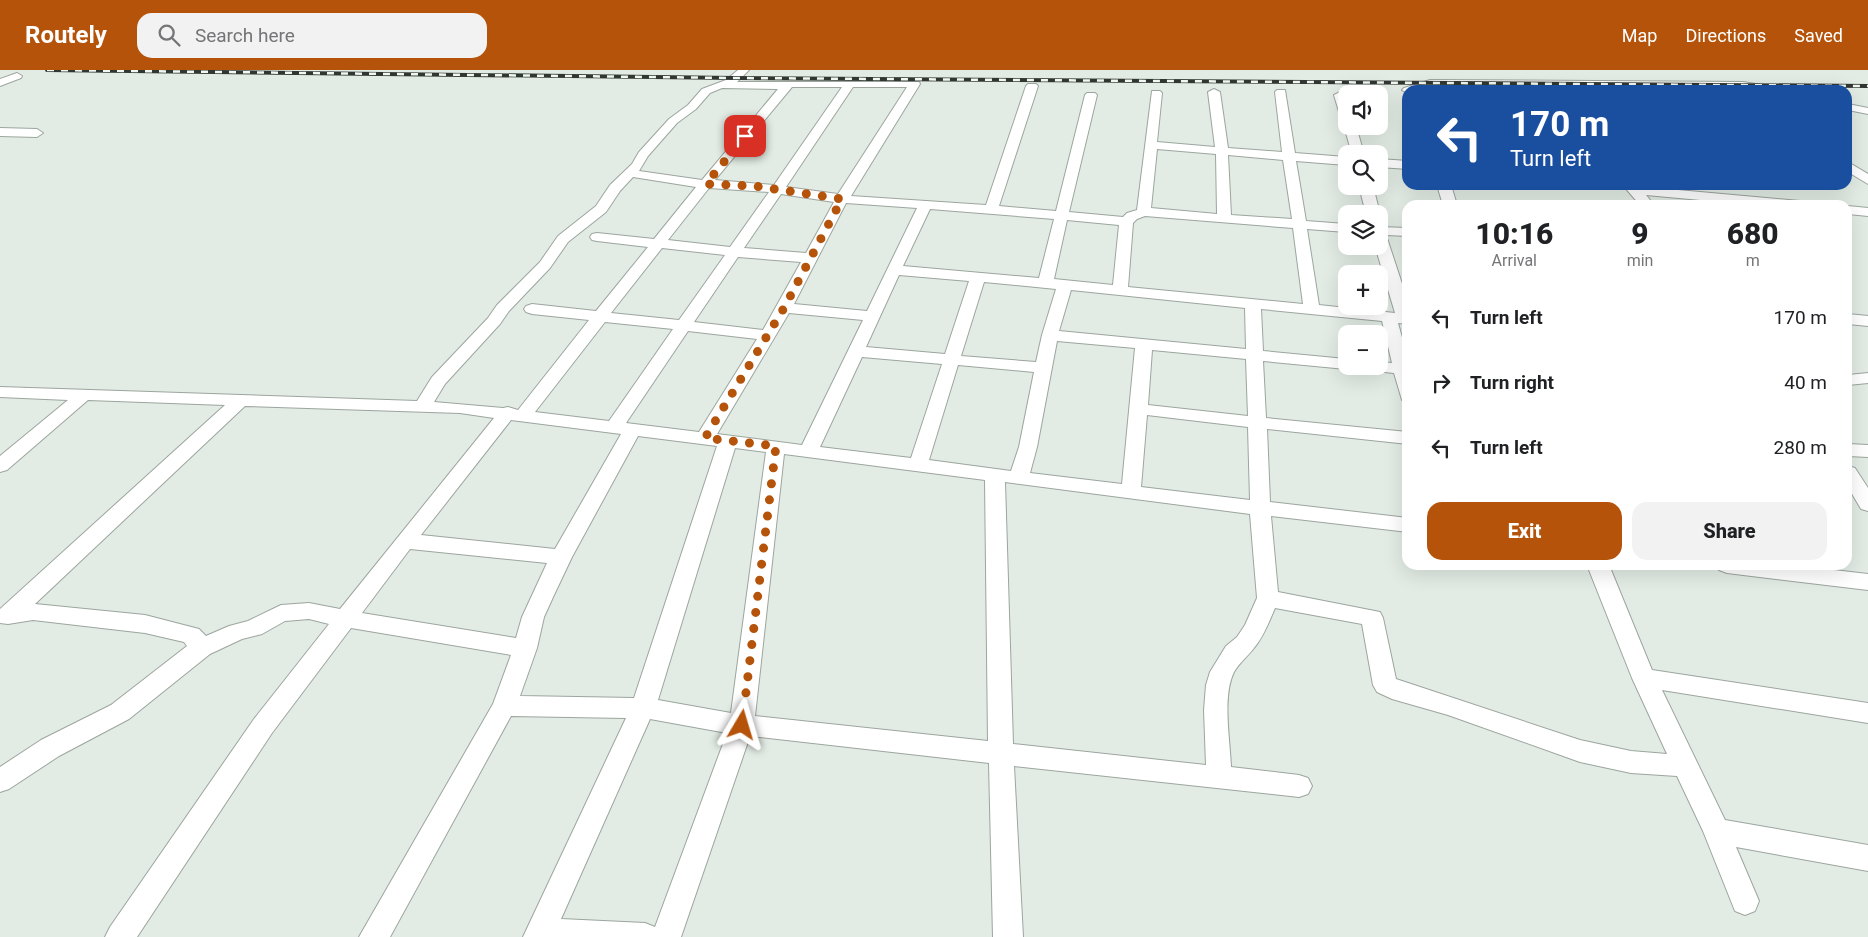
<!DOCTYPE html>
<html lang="en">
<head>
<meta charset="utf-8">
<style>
  :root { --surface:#fff; --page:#f2f2f2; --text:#202124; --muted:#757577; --accent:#b45309 }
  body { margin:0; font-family:Roboto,sans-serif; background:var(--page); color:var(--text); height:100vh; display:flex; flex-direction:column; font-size:19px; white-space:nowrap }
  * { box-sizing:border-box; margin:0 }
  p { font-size:16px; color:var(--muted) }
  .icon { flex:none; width:28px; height:28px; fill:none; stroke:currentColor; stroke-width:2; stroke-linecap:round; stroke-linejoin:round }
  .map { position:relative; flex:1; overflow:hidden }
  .details { position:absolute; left:1402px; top:130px; width:450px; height:370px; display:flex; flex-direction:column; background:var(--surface); border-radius:15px; box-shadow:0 5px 20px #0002 }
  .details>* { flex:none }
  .hud { position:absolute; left:1402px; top:15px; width:450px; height:105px; border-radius:15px; box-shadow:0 5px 20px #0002; background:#1a4fa0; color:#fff; overflow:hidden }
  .controls { position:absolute; left:1338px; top:15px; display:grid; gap:10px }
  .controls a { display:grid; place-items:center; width:50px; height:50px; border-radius:10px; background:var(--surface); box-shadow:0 5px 20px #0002; font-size:25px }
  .pin { position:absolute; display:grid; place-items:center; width:42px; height:42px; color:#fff; margin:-21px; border-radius:10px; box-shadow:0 2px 8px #0006 }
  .me { position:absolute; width:55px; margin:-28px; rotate:7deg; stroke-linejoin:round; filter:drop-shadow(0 0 4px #0008) }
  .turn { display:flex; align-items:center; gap:18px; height:105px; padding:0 25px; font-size:22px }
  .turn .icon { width:65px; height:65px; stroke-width:2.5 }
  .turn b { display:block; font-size:35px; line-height:42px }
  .eta { display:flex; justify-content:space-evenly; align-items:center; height:85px; text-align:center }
  .eta b { font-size:30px; font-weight:800; line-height:35px }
  .action { display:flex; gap:10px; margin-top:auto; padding:10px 25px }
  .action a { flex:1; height:58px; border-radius:15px; background:var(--accent); color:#fff; font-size:20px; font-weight:800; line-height:58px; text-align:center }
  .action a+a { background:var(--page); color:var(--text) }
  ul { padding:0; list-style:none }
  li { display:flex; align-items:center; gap:15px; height:65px; padding:0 25px }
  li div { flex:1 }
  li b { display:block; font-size:19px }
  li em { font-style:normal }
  header { display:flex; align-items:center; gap:30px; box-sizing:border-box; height:70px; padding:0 25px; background:var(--accent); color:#fff }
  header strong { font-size:24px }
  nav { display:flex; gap:28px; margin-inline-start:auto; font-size:18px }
  .search { width:350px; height:45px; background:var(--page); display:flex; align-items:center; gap:12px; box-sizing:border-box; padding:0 18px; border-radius:15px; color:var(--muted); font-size:19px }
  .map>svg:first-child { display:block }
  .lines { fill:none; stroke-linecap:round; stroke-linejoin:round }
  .minor-casing { stroke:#9ca59e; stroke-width:2 }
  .minor { fill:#fff; fill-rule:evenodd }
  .rail-casing { stroke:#323633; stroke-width:4 }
  .rail { stroke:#eff9f2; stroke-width:2.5; stroke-dasharray:7; stroke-linecap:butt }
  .route { stroke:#b45309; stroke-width:9; stroke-dasharray:0 16.2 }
</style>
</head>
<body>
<header>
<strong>Routely</strong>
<div class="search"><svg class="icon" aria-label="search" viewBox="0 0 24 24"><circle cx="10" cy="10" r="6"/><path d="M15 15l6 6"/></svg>Search here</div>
<nav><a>Map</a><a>Directions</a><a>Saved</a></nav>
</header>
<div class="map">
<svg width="1868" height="867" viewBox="0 0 1868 867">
  <rect width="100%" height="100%" fill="#e2ece4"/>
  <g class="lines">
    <g class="minor-casing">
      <g id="minor">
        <path d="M738 0H749L737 12H919L920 14 851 126 986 135 1026 16 1028 14H1036L1038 16 999 136 1056 141 1085 25 1087 23H1095L1097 25 1069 142 1123 147 1127 143 1137 140 1152 21H1160L1162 23 1157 72 1215 77 1208 22 1214 19 1220 22 1228 78 1282 82 1275 22 1277 20H1285L1295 83 1346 87V95L1296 91 1306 151 1346 154V162L1307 159 1319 235 1395 243 1375 176H1379V157L1408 158V166L1386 165 1408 232V254L1398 253 1408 289V331L1402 330 1394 303 1366 300 1364 296H1379V292L1392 293 1382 251 1261 239 1263 281 1346 289V296H1353L1346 299 1263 291 1266 348 1408 362V374L1267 359 1270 432 1408 448V462L1271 446 1278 522 1380 542 1383 548 1396 609 1580 670 1631 681 1667 684 1632 608 1587 495H1609L1652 600 1868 633V653L1662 620 1725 750 1868 775V801L1736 777 1759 831 1755 841 1745 845 1735 841 1703 761 1677 706 1631 703 1580 692 1448 645 1392 629 1377 622 1373 615 1362 554 1275 538C1269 552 1264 566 1254 578 1247 587 1240 592 1234 602 1222 626 1230 670 1231 697L1299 705 1308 708 1312 716 1308 724 1299 727 1014 696 1023 867H993L989 693 750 666 681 867H523L626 648 511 646 390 867H359L493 634 511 585 351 558 272 663 137 867H105L110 857 254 649 329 554 309 549 285 551 262 564 242 569 210 584 129 649 59 686 9 719 0 722V697L41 670 111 635 187 576 184 572 145 563 33 550 8 554 0 553V539L225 335 88 330 7 400 0 402V386L68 330 0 327V317L417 331 432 307 488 248 497 235 540 192 558 166 596 136 610 115 632 94 639 82 669 49 688 35 702 19 726 10ZM792 17H842L774 115 715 110ZM853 17H907L838 124 786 117ZM722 18 778 19 702 110 639 101 648 86 677 53 696 39 710 23ZM1157 79 1216 84 1217 144 1151 138ZM1228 85 1283 90 1292 149 1231 145ZM633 107 696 117 654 169 597 163 592 164 590 167 592 170 597 171 648 177 596 241 532 234 526 236 524 239 526 242 532 244 589 250 518 340 508 337 503 338 434 332 445 314 500 254 509 241 550 198 568 172 606 142 620 121ZM709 118 769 122 730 177 668 170ZM781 124 834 132 806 183 744 178ZM846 133 917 138 867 241 794 234ZM930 139 1054 149 1039 208 903 196ZM1145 146 1293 158 1303 234 1128 217 1133 153 1137 149ZM1067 150 1119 155 1113 215 1054 209ZM662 178 725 185 679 250 611 243ZM738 187 801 192 763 260 694 252ZM899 205 969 211 945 284 866 277ZM984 212 1056 219 1042 265 1036 292 961 286ZM1071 220 1245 238 1246 279 1059 261ZM789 243 863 250 802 375 717 364ZM605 252 673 259 609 351 535 342ZM688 261 757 269 699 362 626 353ZM1057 271 1135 278 1122 414 1030 403 1037 377ZM1152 280 1246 289 1248 346 1148 335ZM862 287 942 294 911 388 820 377ZM958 295 1034 302 1019 377 1011 401 929 390ZM245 336 460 343 494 348 340 539 309 533 281 535 248 551 229 556 206 566 199 559 145 545 35 534ZM1147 345 1248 357 1250 430 1141 417ZM511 350 621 364 555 479 421 465ZM638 366 717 376 634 628 520 626 537 578 544 547 554 525 572 487ZM735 378 766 382 731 643 658 630ZM784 384 985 410 988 671 755 646ZM1005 412 1250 444 1257 528 1245 555 1237 567 1226 576 1210 602 1206 615 1204 640 1206 695 1013 674ZM410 479 547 493 522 547 516 568 362 543ZM650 649 727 663 655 857 645 853 561 849Z"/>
        <polygon points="17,3 22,6 21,8 0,16 0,9"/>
        <polygon points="1430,10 1743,12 1775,17 1781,20 1431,16 1419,20 1408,20 1408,23 1402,20 1404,18"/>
        <polygon points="1340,22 1344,23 1346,27 1346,48 1340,45 1334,25"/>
        <polygon points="1848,34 1868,38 1868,44 1848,40"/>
        <polygon points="1346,53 1346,56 1356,56 1364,84 1352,84 1344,56"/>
        <polygon points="0,58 37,59 43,63 37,67 0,66"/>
        <polygon points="1379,89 1408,91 1408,99 1379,97"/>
        <polygon points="1848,92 1868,104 1868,114 1848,102"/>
        <polygon points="1437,115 1451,115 1457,135 1443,135"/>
        <polygon points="1359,116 1373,116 1380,144 1379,146 1379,144 1366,144"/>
        <polygon points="1634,116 1800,131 1807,135 1755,135 1646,125 1654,135 1640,135 1627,120"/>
        <polygon points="1848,136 1868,138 1868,146 1848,144"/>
        <polygon points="1848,244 1868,246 1868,256 1848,254"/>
        <polygon points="1868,303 1868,313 1848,315 1848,305"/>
        <polygon points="1848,374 1868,375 1868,387 1848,386"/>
        <polygon points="1848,396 1855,398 1868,418 1868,441 1861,439 1848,417"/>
        <polygon points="1716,495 1791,495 1868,504 1868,520 1727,503 1719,500"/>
      </g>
    </g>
    <use href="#minor" class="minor"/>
    <g class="rail-casing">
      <polyline id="rail" points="47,0 736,8 1868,16"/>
    </g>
    <use href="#rail" class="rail"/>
  </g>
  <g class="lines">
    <polyline class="route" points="742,655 776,376 705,368 784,238 842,129 754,116 706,114 745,66"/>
  </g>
</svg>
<div class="controls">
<a><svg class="icon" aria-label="sound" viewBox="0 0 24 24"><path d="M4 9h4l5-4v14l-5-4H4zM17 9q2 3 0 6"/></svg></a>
<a><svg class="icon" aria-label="search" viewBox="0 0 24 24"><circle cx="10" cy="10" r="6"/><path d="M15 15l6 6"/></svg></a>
<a><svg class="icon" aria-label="layers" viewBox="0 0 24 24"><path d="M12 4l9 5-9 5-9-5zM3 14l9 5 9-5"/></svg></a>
<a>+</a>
<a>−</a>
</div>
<div class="pin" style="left:745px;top:66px;background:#d93025"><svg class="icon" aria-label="arrive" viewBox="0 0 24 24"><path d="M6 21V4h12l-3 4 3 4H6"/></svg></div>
<svg class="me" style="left:742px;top:655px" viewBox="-20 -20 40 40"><path d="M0-17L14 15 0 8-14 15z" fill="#b45309" stroke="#fff" stroke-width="4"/></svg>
<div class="hud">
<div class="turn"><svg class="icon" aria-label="left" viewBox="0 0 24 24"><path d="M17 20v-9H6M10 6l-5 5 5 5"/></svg><div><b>170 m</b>Turn left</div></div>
</div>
<section class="details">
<div class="eta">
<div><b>10:16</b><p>Arrival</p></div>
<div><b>9</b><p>min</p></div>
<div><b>680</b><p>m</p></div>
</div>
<ul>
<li><svg class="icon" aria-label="left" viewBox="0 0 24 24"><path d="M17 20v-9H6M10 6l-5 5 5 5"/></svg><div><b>Turn left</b></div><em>170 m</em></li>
<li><svg class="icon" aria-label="right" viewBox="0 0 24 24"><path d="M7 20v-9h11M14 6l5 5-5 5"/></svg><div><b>Turn right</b></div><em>40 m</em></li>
<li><svg class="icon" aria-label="left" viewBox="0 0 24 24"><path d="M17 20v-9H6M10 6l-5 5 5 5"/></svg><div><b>Turn left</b></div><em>280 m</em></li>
</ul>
<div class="action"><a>Exit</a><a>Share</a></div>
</section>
</div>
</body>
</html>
